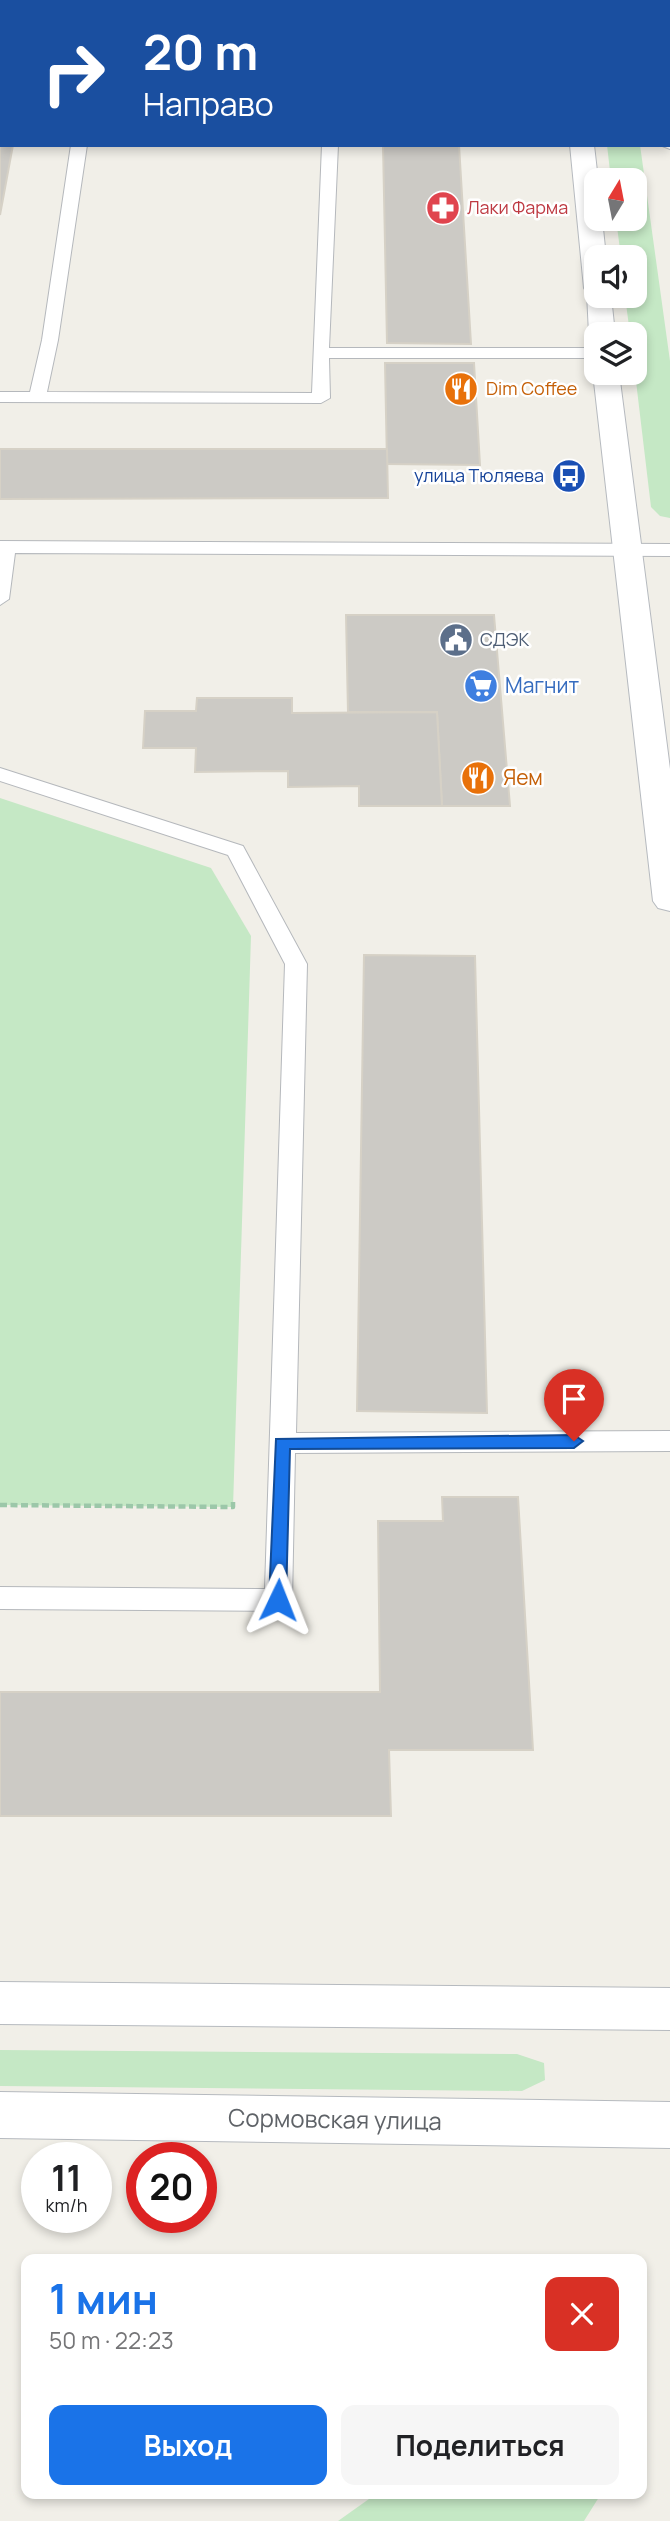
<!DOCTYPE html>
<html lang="ru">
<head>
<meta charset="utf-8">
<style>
  :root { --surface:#fff; --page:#f6f6f6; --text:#202124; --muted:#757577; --accent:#1a73e8 }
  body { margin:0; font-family:Manrope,sans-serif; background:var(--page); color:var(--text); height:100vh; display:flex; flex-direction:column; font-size:26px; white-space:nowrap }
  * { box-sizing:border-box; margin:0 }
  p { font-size:23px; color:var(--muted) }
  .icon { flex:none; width:38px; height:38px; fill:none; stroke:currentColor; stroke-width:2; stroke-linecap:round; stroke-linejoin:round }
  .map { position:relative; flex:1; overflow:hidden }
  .panel { position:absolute; left:21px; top:2254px; width:626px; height:245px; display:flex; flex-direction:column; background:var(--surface); border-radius:14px; box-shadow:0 4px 10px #0003 }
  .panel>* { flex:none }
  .banner { position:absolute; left:0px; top:0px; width:670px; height:147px; box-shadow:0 4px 10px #0003; background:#1a4fa0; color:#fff; overflow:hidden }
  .needle { width:46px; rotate:10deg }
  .fabs { position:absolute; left:584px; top:168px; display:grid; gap:14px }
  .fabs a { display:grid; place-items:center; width:63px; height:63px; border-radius:14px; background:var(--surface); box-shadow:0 4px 10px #0003; font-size:35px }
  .speed { position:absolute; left:21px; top:2142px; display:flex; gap:14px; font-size:35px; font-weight:700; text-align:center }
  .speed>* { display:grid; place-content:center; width:91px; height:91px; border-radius:50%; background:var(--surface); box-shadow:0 4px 10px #0003; line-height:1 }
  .speed small { font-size:18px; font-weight:400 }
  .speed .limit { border:10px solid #d22; background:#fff; color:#111 }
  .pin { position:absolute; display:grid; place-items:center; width:60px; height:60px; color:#fff; margin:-72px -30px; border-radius:50% 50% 50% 0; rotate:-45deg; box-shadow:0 0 7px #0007 }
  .pin .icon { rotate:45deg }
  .me { position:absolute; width:77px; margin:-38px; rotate:2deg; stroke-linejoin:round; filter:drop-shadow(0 0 5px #0008) }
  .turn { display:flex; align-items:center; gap:24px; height:147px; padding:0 28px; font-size:32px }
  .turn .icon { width:91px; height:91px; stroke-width:2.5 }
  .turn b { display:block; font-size:49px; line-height:60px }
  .round { display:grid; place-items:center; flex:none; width:74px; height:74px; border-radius:14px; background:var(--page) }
  .overview { display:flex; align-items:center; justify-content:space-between; height:119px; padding:0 28px }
  h1 { font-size:42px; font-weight:700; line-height:52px; color:var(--accent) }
  .action { display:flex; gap:14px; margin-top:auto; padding:14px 28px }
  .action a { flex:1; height:80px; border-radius:14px; background:var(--accent); color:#fff; font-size:28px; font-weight:700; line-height:80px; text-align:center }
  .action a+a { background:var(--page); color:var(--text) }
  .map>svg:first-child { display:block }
  .green { fill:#c5e8c5 }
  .building { fill:#cccac5; stroke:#d6d1c6; stroke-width:2 }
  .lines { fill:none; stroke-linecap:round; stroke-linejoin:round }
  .lane-casing { stroke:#b5b8bc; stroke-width:2 }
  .secondary-casing { stroke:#b6babf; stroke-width:2 }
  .path { stroke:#9cc7a9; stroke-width:4.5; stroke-dasharray:7 3.5; stroke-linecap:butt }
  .lane { fill:#fff; fill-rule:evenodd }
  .secondary { fill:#fff; fill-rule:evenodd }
  .route { fill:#1a73e8; stroke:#114b97; stroke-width:2 }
  .labels { text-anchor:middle; stroke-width:5; stroke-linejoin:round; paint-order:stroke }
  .far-health-label { font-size:18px; fill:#be3a42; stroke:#fff; text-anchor:start }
  .far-food-label { font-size:18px; fill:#c56008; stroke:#fff; text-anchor:start }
  .far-transit-label { font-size:18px; fill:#164399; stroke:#fff; text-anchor:end }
  .far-service-label { font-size:18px; fill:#4e5e75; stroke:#fff; text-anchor:start }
  .shop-label { font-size:21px; fill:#366cbe; stroke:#fff; text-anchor:start }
  .food-label { font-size:21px; fill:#c56008; stroke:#fff; text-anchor:start }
  .near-street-label { font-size:24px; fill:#5f6368; stroke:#fff }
</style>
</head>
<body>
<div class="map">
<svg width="670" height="2521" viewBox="0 0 670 2521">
  <rect width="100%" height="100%" fill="#f1efe8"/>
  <g class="green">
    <polygon points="607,145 640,145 670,361 670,518 660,516 651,507 635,373 635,334 630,334 625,296 635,296 635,257 621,257 616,219 635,219 635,180 611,180"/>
    <polygon points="0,798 211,868 251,936 233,1507 0,1505"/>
    <polygon points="0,2050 517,2054 544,2063 545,2080 522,2091 0,2086"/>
    <polygon points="376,2494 601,2494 584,2521 338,2521"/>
  </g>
  <g class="building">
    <polygon points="0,0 39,0 2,2 2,145 13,145 0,215"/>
    <polygon points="215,0 355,0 215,2"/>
    <rect x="355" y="0" width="93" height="2"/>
    <polygon points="383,145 459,145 471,344 387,343"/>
    <polygon points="385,363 474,363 480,465 387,464"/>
    <polygon points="0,449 387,449 388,498 0,499"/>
    <polygon points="346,615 494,615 510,806 442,806 437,712 348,712"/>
    <polygon points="197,698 292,698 292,713 437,712 442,806 359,806 359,786 288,787 288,771 195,772 196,748 143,748 145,711 196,711"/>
    <polygon points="364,955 475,956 487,1413 357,1411"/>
    <polygon points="442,1497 518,1497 533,1750 389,1750 391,1816 0,1816 0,1692 380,1692 378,1521 443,1521"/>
  </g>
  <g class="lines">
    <g class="lane-casing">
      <g id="lane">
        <rect x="94" y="0" width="14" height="2"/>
        <polygon points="71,145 87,145 58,340 47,392 312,393 322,145 338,145 329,348 597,348 597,358 329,358 330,398 321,403 0,402 0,392 30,392 42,340"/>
        <polygon points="0,541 670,544 670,556 15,553 9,599 0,605"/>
        <polygon points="0,768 243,846 307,964 296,1433 670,1431 670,1451 295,1453 292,1600 288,1608 278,1611 0,1609 0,1587 265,1589 285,964 228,855 0,781"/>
      </g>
    </g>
    <g class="secondary-casing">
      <g id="secondary">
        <rect x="554" y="0" width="22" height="2"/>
        <polygon points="637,0 659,0 660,2 638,2"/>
        <polygon points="668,125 670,125 670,149 660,145 668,145"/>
        <polygon points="570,145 594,145 598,180 597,219 602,219 606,257 597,257 597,296 611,296 615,334 597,334 597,341 589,334 587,293 584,288"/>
        <polygon points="597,367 597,373 619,373 670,769 670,911 658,908 653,901 593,373"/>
        <polygon points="0,1982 670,1988 670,2030 0,2024"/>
        <polygon points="0,2092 670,2102 670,2148 0,2138"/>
      </g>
    </g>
    <polyline class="path" points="0,1505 233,1507 233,1502"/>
    <use href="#lane" class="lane"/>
    <use href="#secondary" class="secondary"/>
  </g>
  <polygon class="route" points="574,1435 583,1441 574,1448 290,1449 286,1600 284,1604 271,1604 269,1600 276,1439"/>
  <defs>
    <g id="pharmacy-disc" transform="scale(1.75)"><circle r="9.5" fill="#e0444e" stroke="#fff"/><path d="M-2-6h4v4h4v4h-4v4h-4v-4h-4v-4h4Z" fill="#fff"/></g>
    <g id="restaurant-disc" transform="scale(1.75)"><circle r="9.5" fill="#e8710a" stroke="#fff"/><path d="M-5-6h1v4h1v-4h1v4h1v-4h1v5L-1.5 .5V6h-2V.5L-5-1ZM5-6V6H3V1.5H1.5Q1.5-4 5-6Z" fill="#fff"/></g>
    <g id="bus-disc" transform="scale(1.75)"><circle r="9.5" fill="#1a4fb4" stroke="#fff"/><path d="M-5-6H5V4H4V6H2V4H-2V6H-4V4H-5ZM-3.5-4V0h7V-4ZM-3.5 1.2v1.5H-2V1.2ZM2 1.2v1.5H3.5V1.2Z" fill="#fff"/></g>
    <g id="civic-disc" transform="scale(1.75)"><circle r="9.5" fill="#5c6f8a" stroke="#fff"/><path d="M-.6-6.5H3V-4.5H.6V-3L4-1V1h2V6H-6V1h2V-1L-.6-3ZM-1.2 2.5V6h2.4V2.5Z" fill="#fff"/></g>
    <g id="supermarket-disc" transform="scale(1.75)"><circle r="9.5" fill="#3f7fe0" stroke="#fff"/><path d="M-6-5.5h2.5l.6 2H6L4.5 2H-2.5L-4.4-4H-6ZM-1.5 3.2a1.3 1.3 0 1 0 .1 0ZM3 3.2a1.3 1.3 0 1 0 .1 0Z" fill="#fff"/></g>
  </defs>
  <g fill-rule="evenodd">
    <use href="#pharmacy-disc" x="443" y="208"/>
    <use href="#restaurant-disc" x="461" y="389"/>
    <use href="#bus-disc" x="569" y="476"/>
    <use href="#civic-disc" x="456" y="640"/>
    <use href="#supermarket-disc" x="481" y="686"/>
    <use href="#restaurant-disc" x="478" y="778"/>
  </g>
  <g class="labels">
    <g class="far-health-label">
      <text x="467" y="214">Лаки Фарма</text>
    </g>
    <g class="far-food-label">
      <text x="486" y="395">Dim Coffee</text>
    </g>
    <g class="far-transit-label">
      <text x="544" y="482">улица Тюляева</text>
    </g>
    <g class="far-service-label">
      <text x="480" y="646">СДЭК</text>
    </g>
    <g class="shop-label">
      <text x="505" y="693">Магнит</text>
    </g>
    <g class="food-label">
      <text x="503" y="785">Яем</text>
    </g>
    <g class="near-street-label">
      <text transform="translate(335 2120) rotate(1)" y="8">Сормовская улица</text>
    </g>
  </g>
</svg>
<div class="fabs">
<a><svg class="needle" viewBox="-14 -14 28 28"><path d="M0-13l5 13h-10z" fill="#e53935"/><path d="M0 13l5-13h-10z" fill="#757577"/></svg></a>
<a><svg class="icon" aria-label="sound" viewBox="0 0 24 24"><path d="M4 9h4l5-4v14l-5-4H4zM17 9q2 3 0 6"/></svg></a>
<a><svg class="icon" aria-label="layers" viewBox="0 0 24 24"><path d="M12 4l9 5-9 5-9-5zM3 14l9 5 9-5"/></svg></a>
</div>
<div class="speed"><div>11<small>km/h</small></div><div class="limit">20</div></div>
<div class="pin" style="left:574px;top:1441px;background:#d93025"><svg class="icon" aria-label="arrive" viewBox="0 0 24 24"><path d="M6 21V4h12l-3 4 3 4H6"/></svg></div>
<svg class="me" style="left:278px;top:1600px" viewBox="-20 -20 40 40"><path d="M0-17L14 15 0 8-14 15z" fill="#1a73e8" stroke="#fff" stroke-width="4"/></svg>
<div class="banner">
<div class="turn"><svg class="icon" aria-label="right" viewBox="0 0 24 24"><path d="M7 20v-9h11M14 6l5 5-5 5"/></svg><div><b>20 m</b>Направо</div></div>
</div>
<section class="panel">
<div class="overview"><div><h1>1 мин</h1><p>50 m · 22:23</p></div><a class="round" style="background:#d93025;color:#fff"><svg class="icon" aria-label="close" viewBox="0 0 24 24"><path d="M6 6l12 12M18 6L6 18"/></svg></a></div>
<div class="action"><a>Выход</a><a>Поделиться</a></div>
</section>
</div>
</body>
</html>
